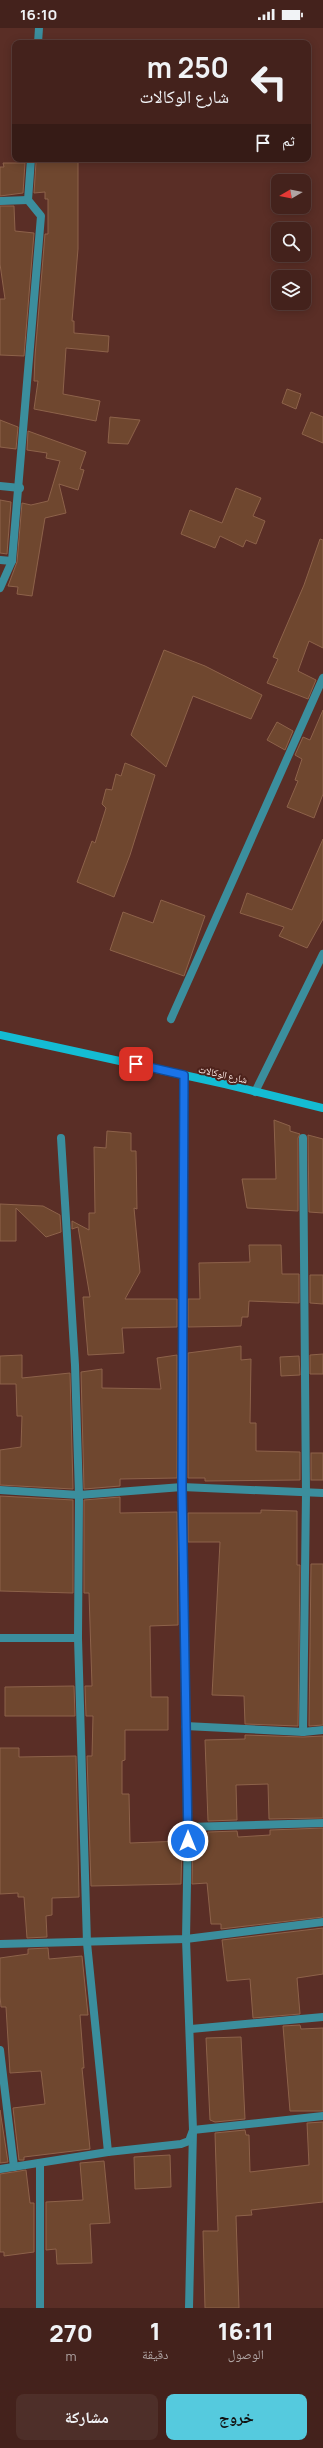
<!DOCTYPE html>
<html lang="ar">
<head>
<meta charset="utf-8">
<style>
  :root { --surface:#44221c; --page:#4e2f29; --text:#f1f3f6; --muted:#afa4a3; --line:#5c3f3b; --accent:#55cade }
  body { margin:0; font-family:Manrope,"Noto Naskh Arabic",sans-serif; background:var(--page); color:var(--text); direction:rtl; height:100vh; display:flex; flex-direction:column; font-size:15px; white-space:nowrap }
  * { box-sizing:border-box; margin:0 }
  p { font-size:13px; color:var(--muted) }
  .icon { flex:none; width:22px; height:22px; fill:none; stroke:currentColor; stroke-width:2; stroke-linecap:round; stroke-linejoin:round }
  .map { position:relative; height:2280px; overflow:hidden; direction:ltr }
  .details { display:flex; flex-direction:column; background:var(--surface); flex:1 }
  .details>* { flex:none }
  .top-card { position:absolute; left:12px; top:12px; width:299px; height:122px; border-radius:8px; box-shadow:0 2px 10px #0003,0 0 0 1px var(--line); direction:rtl; background:#44221c; color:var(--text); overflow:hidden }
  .needle { width:26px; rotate:260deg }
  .controls { position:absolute; left:271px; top:146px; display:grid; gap:8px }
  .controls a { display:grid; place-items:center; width:40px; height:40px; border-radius:8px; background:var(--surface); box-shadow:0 2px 10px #0003,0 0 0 1px var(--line); font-size:20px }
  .pin { position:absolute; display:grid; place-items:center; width:34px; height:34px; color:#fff; margin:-17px; border-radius:8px; box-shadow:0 2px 6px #0006 }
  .me { position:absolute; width:44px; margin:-22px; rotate:0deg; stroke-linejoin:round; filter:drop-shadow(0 0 3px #0008) }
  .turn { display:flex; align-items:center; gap:14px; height:84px; padding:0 16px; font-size:18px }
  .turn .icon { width:52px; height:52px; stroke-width:2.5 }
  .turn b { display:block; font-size:28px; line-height:34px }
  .then { display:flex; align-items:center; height:38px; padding:0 16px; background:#0003; gap:8px; font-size:15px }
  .eta { display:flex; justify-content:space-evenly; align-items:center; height:68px; text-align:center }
  .eta b { font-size:24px; font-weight:800; line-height:28px }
  .cta { display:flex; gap:8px; margin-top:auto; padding:8px 16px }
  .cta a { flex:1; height:46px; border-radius:8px; background:var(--accent); color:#111; font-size:16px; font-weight:800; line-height:46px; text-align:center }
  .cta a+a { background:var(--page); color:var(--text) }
  .status { display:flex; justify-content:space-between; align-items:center; height:28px; padding:0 20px; background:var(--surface); direction:ltr }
  .status svg { height:11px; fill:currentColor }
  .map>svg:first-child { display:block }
  .building { fill:#6f472f; stroke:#8d624a }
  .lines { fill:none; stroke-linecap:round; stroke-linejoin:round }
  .street { stroke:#3b8e9d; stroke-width:8 }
  .secondary { stroke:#14bcd3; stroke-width:8 }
  .route-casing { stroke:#114b97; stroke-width:10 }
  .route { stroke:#1a73e8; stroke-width:7 }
  .labels { text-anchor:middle; stroke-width:4; stroke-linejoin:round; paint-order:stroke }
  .street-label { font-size:10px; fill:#feece8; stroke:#4e231c }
</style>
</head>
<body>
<div class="status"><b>16:10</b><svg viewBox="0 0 49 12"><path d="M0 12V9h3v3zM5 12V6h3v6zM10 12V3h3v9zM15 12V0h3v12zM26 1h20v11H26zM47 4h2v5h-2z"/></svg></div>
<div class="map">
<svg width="323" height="2280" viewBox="0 0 323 2280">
  <rect width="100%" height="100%" fill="#5a2e26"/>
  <g class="building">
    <polygon points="78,132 78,221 72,293 74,293 74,305 109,308 108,324 66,320 63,366 100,373 96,393 34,381 38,353 34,353 35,328 45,206 48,206 48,171 45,171 45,164 34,165 36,134"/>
    <polygon points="3,135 25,135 23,165 0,168 0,139 4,139"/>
    <polygon points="0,178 14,178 15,203 34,205 24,328 0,327 0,271 5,271 0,236"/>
    <polygon points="287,361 301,366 296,381 282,375"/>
    <polygon points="311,384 323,389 323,415 302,406"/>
    <polygon points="110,389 140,392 128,416 108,415"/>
    <polygon points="0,392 18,399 16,421 0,419"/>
    <polygon points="28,403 86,424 80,441 84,442 78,462 59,456 66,485 45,490 32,568 17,566 18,559 8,558 17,534 22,475 31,477 48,473 60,433 46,430 47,425 27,422"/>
    <polygon points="236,460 261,470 253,488 265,493 256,516 246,512 243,519 220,508 215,520 181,506 190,482 222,495"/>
    <polygon points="0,472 11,474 7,526 0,525"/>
    <polygon points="320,511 323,512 323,620 309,613 298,643 316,652 308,671 267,655 278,631 273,629 304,557"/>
    <polygon points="164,622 205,638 262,667 251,691 193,668 166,739 131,707"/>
    <polygon points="323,682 323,766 314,790 287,779 298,753 295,752 302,731 295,727 303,709 310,712"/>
    <polygon points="277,694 293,703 285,722 267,712"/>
    <polygon points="125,735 155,747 130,827 114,869 77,854 92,813 95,815 106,780 102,776 106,761 112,762 116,746 121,748"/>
    <polygon points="323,811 323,891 307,920 279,908 284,899 240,885 247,865 292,882"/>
    <polygon points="161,872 205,888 184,948 110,922 123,884 153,895"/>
    <polygon points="274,1092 290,1098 290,1103 300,1106 298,1110 298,1183 247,1180 242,1151 276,1151"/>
    <polygon points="107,1103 131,1105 131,1123 136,1123 137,1181 134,1180 140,1244 125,1271 177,1271 177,1299 122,1300 124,1325 88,1327 83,1269 90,1269 78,1199 72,1201 72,1193 89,1202 89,1185 95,1185 94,1119 106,1120"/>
    <polygon points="308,1107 323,1111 323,1185 309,1184"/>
    <polygon points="0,1176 43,1178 60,1187 61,1204 46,1209 16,1180 16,1213 0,1213"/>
    <polygon points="249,1217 281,1217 282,1246 299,1246 299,1275 249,1273 248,1289 242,1289 241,1298 188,1299 188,1271 200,1271 199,1235 250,1234"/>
    <polygon points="310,1247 323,1247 323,1276 310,1275"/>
    <polygon points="241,1318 241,1332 251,1331 250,1395 256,1395 256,1423 300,1424 300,1452 205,1453 205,1450 188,1450 188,1325"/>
    <polygon points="323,1326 323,1346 310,1346 310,1327"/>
    <polygon points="22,1327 22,1350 70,1345 73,1461 0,1457 0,1422 21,1419 22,1388 17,1388 16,1356 0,1356 0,1328"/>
    <polygon points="177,1327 177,1450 120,1451 120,1458 84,1461 81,1344 102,1341 102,1360 161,1361 157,1330"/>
    <polygon points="299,1328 300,1347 281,1348 280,1329"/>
    <rect x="311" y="1425" width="12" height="27"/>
    <polygon points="0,1468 73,1472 73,1565 0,1563"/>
    <polygon points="120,1469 120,1485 177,1484 178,1597 150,1598 151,1669 168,1669 168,1702 125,1702 125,1732 122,1733 122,1766 129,1766 130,1815 182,1813 181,1856 91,1858 87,1728 92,1728 93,1688 86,1688 85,1658 92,1658 89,1565 84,1565 84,1472"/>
    <polygon points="261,1482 297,1483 297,1537 300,1537 298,1698 245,1696 244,1668 212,1667 220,1514 188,1514 188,1485 261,1485"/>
    <polygon points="311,1536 323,1536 323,1697 309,1698"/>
    <polygon points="74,1658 75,1688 5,1688 5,1659"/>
    <polygon points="245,1707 303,1709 323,1708 323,1790 269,1791 268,1756 236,1757 237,1792 208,1793 205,1712 245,1711"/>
    <polygon points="0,1720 19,1720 19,1729 76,1728 79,1869 52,1870 52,1887 46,1888 47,1909 27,1910 24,1869 18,1869 18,1865 0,1866"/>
    <polygon points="323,1800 323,1889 221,1901 221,1896 211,1896 207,1855 192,1856 193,1813 205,1813 205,1811 208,1810 208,1804 237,1803 238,1809 270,1807 270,1802"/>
    <polygon points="323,1900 323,1946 297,1950 300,1986 253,1990 250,1951 227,1953 222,1912"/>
    <polygon points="48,1920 49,1931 82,1928 88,1987 80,1987 84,2040 82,2040 90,2121 24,2129 24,2132 19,2132 13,2080 45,2076 41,2043 10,2045 6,1979 1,1979 0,1968 0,1930 28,1926 28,1921"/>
    <polygon points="300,1997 301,2001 323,2000 323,2083 290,2083 283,1998"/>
    <polygon points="241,2009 245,2091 215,2094 210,2092 206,2010"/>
    <polygon points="0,2082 8,2134 0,2135"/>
    <polygon points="323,2094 323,2174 251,2182 252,2187 236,2188 239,2280 205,2280 203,2203 218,2203 215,2105 245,2102 246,2107 249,2107 250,2144 309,2137 307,2095"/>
    <polygon points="170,2127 171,2159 135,2161 134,2129"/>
    <polygon points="104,2133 110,2195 90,2196 92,2235 57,2236 56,2221 46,2222 46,2174 83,2172 80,2135"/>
    <polygon points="26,2142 30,2175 34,2175 34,2224 4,2228 4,2224 0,2224 0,2146"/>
  </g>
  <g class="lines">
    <g class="street">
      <polyline points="38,15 39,0"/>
      <polyline points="0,173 28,172"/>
      <polyline points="0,458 20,460"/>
      <polyline points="0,532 12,533"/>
      <polyline points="0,560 12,533 41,188 28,172 31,131"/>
      <polyline points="171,991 323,650"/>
      <polyline points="184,1047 182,1459 188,1799 186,1911 193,2102 189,2280"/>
      <polyline points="255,1064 323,926"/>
      <polyline points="61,1110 75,1337 79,1467 78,1610 87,1915 108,2124"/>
      <polyline points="303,1110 306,1465 303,1704"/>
      <polyline points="0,1462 79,1467 182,1459 323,1465"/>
      <polyline points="0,1610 78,1610"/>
      <polyline points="185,1698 303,1704 323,1702"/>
      <polyline points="188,1799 323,1795"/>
      <polyline points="0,1916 186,1911 323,1894"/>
      <polyline points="191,2001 323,1989"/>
      <polyline points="0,2022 14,2139"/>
      <polyline points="0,2141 108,2124 181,2116 189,2113 193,2102 323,2088"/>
      <polyline points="40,2280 40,2135"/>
    </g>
    <polyline class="secondary" points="0,1007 225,1056 323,1080"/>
  </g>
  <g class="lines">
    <g class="route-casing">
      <polyline id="route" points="136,1036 184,1047 182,1459 188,1813"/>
    </g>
    <use href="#route" class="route"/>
  </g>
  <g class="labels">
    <g class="street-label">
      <text transform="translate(223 1046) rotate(13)" y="4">شارع الوكالات</text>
    </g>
  </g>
</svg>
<div class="controls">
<a><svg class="needle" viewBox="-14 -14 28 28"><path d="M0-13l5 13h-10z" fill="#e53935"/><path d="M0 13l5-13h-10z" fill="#afa4a3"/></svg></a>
<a><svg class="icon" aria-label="search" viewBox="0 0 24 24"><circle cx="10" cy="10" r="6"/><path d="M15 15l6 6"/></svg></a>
<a><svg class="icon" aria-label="layers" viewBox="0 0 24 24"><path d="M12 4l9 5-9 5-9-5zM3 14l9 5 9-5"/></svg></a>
</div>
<div class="pin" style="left:136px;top:1036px;background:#d93025"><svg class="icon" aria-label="arrive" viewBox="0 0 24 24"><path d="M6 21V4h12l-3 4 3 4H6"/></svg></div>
<svg class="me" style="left:188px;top:1813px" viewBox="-20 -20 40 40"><circle r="17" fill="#1a73e8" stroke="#fff" stroke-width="3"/><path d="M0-11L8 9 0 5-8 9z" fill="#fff"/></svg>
<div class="top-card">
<div class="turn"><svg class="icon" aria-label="left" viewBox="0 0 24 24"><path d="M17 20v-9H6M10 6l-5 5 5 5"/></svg><div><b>250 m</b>شارع الوكالات</div></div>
<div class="then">ثم<svg class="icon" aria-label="arrive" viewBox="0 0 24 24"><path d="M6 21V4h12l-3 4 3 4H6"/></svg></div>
</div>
</div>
<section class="details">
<div class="eta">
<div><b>16:11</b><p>الوصول</p></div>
<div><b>1</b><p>دقيقة</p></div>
<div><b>270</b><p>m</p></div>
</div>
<div class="cta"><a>خروج</a><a>مشاركة</a></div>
</section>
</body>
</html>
